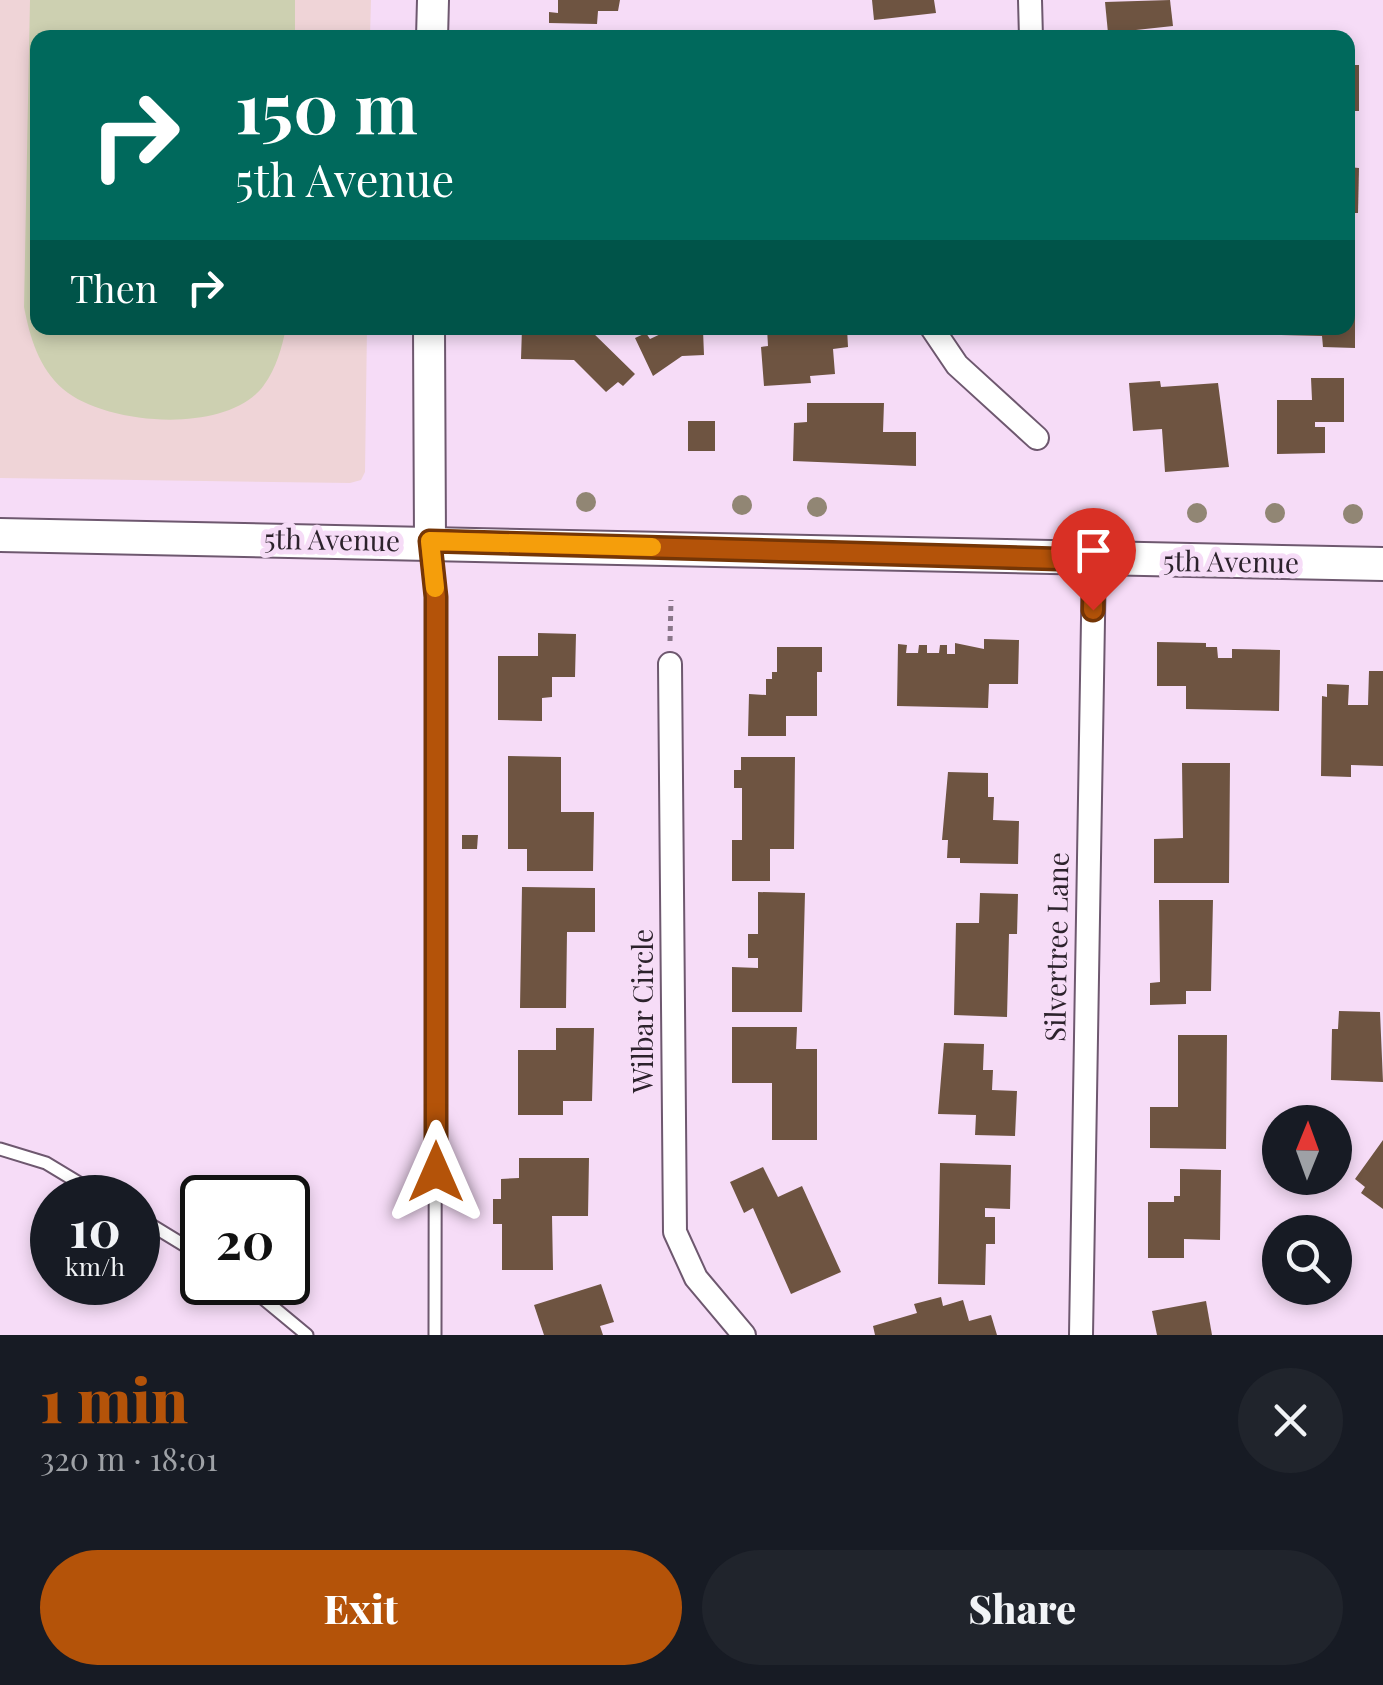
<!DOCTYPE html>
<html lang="en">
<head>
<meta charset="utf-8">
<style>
  :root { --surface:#171b24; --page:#20242c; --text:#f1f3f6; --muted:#9ea1a6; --accent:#b45309 }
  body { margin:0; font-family:"Playfair Display",serif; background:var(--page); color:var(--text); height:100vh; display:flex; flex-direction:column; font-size:38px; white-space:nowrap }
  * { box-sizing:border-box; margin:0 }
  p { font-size:32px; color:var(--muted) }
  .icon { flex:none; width:55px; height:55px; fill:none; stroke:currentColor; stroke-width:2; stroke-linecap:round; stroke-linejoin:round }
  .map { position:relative; height:1335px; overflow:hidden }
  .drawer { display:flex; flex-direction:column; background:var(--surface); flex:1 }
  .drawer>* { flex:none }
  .banner { position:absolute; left:30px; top:30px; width:1325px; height:305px; border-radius:20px; box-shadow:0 5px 15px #0003; background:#00695c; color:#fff; overflow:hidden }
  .needle { width:65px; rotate:1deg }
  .fabs { position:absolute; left:1262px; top:1105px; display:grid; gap:20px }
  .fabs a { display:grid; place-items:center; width:90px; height:90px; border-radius:50%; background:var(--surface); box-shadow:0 5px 15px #0003; font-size:50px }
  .speed { position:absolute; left:30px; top:1175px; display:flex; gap:20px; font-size:50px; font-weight:700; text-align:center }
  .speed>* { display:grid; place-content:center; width:130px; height:130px; border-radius:50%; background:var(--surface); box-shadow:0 5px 15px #0003; line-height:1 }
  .speed small { font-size:25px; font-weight:400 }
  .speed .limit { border:5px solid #111; border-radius:15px; background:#fff; color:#111 }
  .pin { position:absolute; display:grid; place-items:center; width:85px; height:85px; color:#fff; margin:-102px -42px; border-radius:50% 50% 50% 0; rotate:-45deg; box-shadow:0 0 10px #0007 }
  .pin .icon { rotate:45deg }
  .me { position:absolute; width:110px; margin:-55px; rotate:0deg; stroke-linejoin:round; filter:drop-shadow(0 0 8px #0008) }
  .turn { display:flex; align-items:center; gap:35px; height:210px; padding:0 40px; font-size:45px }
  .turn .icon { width:130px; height:130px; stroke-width:2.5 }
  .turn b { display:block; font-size:70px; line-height:85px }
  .then { display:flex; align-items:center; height:95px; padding:0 40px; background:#0003; gap:20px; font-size:38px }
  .round { display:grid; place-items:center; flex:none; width:105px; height:105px; border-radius:52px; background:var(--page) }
  .headline { display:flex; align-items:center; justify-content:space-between; height:170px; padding:0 40px }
  h1 { font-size:60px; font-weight:800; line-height:75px; color:var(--accent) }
  .primary-button { display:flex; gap:20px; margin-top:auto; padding:20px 40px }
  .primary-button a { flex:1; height:115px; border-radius:60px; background:var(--accent); color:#fff; font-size:40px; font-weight:800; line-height:115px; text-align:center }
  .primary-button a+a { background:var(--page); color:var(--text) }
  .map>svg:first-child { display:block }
  .education { fill:#efd4d7 }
  .green { fill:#cdd0b1 }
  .building { fill:#6e5441 }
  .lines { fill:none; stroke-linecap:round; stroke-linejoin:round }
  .service-casing { stroke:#6e586f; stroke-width:15 }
  .minor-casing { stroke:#6e586f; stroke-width:26 }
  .tertiary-casing { stroke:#6e586f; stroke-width:34 }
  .secondary-casing { stroke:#6e586f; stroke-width:36 }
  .path { stroke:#897789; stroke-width:5; stroke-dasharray:5 5; stroke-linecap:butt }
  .service { stroke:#fff; stroke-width:11 }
  .minor { stroke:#fff; stroke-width:22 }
  .tertiary { stroke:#fff; stroke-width:30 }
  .secondary { stroke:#fff; stroke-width:32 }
  .tree { fill:#918674 }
  .route-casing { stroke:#753606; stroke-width:25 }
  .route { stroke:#b45309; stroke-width:18 }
  .slow { stroke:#f59e0b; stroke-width:18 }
  .labels { text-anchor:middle; stroke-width:10; stroke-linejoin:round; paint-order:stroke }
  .street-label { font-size:28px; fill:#2c222c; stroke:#f6dcf7 }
</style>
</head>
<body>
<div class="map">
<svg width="1383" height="1335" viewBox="0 0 1383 1335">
  <rect width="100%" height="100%" fill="#f6dcf7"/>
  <polygon class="education" points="0,0 371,0 370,37 38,38 38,328 367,328 365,472 361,480 350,483 0,478"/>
  <path class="green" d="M30 0H295V37L38 38V328H286C282 347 276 369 264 385 229 435 106 426 63 389 39 368 30 338 24 307Z"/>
  <g class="building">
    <polygon points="558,0 620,0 618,11 598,11 597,24 549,23 549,12 558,13"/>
    <polygon points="872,0 934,0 936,13 874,20"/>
    <polygon points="1170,0 1173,26 1108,33 1105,2"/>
    <polygon points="1291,32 1344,33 1344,38 1291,38"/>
    <rect x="1348" y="65" width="11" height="46"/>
    <polygon points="1348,167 1359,168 1358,213 1348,213"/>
    <polygon points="1348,303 1355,303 1355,348 1323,347 1322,336 1281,335 1281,328 1348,328"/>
    <polygon points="522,328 588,328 635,374 623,386 618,382 606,392 574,360 521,359"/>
    <polygon points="767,328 847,328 848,347 833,349 835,374 810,376 811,383 764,386 761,347 768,346"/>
    <polygon points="703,330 704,355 682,356 653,376 635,338 646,333 650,339 667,331"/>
    <polygon points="1311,378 1344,378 1344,422 1315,422 1315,427 1325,427 1325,453 1277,454 1277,400 1312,400"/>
    <polygon points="1160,381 1161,387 1218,383 1229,467 1165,472 1162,429 1133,431 1129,383"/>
    <polygon points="807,403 884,403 883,432 916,432 916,466 793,461 794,423 807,422"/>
    <rect x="688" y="421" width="27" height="30"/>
    <polygon points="538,633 576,634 575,677 552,677 552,697 542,698 542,721 498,720 498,656 538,656"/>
    <polygon points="984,639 1019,640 1018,684 989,684 988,708 897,706 898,644 907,645 906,653 918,653 919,645 927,645 927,653 939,653 940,645 947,645 947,654 955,654 955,643 984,649"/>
    <polygon points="1157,642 1206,643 1206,647 1217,647 1218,658 1232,658 1232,649 1280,650 1279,711 1186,709 1186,686 1157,686"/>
    <polygon points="777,647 822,647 822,672 817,672 817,716 786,716 786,736 748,736 749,694 766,695 766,679 772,679 772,672 777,672"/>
    <polygon points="1369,671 1383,671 1383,766 1351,765 1351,777 1321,776 1322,696 1327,697 1327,684 1349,685 1348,705 1368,705"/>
    <polygon points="508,756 561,757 561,812 594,812 593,871 527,871 527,849 508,849"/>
    <polygon points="741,757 795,757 794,849 770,849 770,881 732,881 732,840 742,840 742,788 734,788 734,770 741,770"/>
    <polygon points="1182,763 1230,763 1229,883 1154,883 1154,839 1183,838"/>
    <polygon points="948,772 988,773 988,797 994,797 993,820 1019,821 1018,864 960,863 960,858 947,858 948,840 942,840"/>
    <polygon points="462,835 478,835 477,849 462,849"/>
    <polygon points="522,887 595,888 595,932 567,932 566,1008 520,1008"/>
    <polygon points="758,892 805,893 802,1012 732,1012 732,967 758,968 758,958 748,958 748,934 758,934"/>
    <polygon points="980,893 1018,894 1017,934 1009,934 1007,1017 954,1015 956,923 979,923"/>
    <polygon points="1159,900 1213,900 1211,991 1186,991 1186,1004 1150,1005 1150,983 1160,982"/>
    <polygon points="1339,1011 1380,1012 1383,1082 1331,1080 1332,1029 1338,1029"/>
    <polygon points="732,1027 797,1027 796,1049 817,1049 817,1140 772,1140 772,1083 732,1083"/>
    <polygon points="556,1028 594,1028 592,1101 563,1101 563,1115 518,1115 518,1050 556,1050"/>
    <polygon points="1178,1035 1227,1035 1226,1149 1150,1148 1150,1107 1178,1107"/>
    <polygon points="944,1043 984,1044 983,1070 993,1070 992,1090 1017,1091 1015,1136 975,1135 976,1115 938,1114"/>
    <polygon points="1383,1140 1383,1209 1361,1193 1365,1187 1355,1179"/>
    <polygon points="519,1158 589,1158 588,1216 552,1216 553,1270 502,1270 502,1224 493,1224 493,1199 501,1199 501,1179 519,1178"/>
    <polygon points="940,1163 1011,1165 1010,1209 985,1208 985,1217 995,1217 995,1244 986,1244 985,1285 938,1284"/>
    <polygon points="763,1167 778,1197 802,1186 841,1272 791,1294 753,1208 744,1213 730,1182"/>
    <polygon points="1180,1169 1221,1170 1220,1240 1184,1239 1184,1258 1148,1258 1148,1202 1174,1202 1174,1196 1180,1196"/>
    <polygon points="601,1284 614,1322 600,1326 603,1335 544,1335 534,1305"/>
    <polygon points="941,1297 943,1306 963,1300 969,1321 991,1315 997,1335 875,1335 873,1326 917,1313 914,1304"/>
    <polygon points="1206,1301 1212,1335 1157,1335 1152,1311"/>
  </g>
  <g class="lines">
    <g class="service-casing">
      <g id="service">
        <polyline points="430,545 436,597 435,1335"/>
        <polyline points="0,1149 46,1163 104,1198"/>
        <polyline points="138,1217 202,1256"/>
        <polyline points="243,1282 307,1335"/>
      </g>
    </g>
    <g class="minor-casing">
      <g id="minor">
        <polyline points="1030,0 1031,38"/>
        <polyline points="932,328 957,365 1037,438"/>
        <polyline points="670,664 675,1232 696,1278 744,1335"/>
        <polyline points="1081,1335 1094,560"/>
      </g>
    </g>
    <g class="tertiary-casing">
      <g id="tertiary">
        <polyline points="432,38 433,0"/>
        <polyline points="429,328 430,541"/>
      </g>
    </g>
    <g class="secondary-casing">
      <polyline id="secondary" points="0,535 1383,564"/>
    </g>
    <polyline class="path" points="670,641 671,600"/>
    <use href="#service" class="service"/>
    <use href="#minor" class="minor"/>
    <use href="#tertiary" class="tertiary"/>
    <use href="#secondary" class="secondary"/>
  </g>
  <g class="tree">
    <circle cx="586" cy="502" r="10"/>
    <circle cx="742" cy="505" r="10"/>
    <circle cx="817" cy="507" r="10"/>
    <circle cx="1197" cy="513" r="10"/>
    <circle cx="1275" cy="513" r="10"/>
    <circle cx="1353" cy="514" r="10"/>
  </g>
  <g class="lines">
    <g class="route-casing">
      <polyline id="route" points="436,1172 436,597 430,541 1094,560 1093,610"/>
    </g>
    <use href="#route" class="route"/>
    <polyline class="slow" points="435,588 430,541 652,547"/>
  </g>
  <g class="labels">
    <g class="street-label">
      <text transform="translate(332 540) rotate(1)" y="10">5th Avenue</text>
      <text transform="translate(1231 562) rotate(1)" y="10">5th Avenue</text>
      <text transform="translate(1057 947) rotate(-89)" y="10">Silvertree Lane</text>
      <text transform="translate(643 1011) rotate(-90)" y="10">Wilbar Circle</text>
    </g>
  </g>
</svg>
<div class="fabs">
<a><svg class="needle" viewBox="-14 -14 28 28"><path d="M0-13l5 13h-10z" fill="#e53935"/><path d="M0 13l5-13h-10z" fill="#9ea1a6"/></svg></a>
<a><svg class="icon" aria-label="search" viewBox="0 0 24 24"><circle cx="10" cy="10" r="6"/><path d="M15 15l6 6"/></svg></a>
</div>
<div class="speed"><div>10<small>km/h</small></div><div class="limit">20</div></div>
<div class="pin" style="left:1093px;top:610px;background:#d93025"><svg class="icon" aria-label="arrive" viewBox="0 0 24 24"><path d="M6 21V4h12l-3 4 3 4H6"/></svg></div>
<svg class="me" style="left:436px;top:1172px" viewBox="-20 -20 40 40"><path d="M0-17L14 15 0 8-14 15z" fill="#b45309" stroke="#fff" stroke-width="4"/></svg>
<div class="banner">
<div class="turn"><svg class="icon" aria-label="right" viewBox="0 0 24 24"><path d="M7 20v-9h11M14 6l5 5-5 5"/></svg><div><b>150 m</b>5th Avenue</div></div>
<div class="then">Then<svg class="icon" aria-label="right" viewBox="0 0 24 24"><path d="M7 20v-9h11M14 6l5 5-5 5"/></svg></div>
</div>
</div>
<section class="drawer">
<div class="headline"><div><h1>1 min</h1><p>320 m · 18:01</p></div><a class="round"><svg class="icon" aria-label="close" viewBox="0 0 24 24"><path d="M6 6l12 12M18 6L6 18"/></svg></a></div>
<div class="primary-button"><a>Exit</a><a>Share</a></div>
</section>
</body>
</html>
